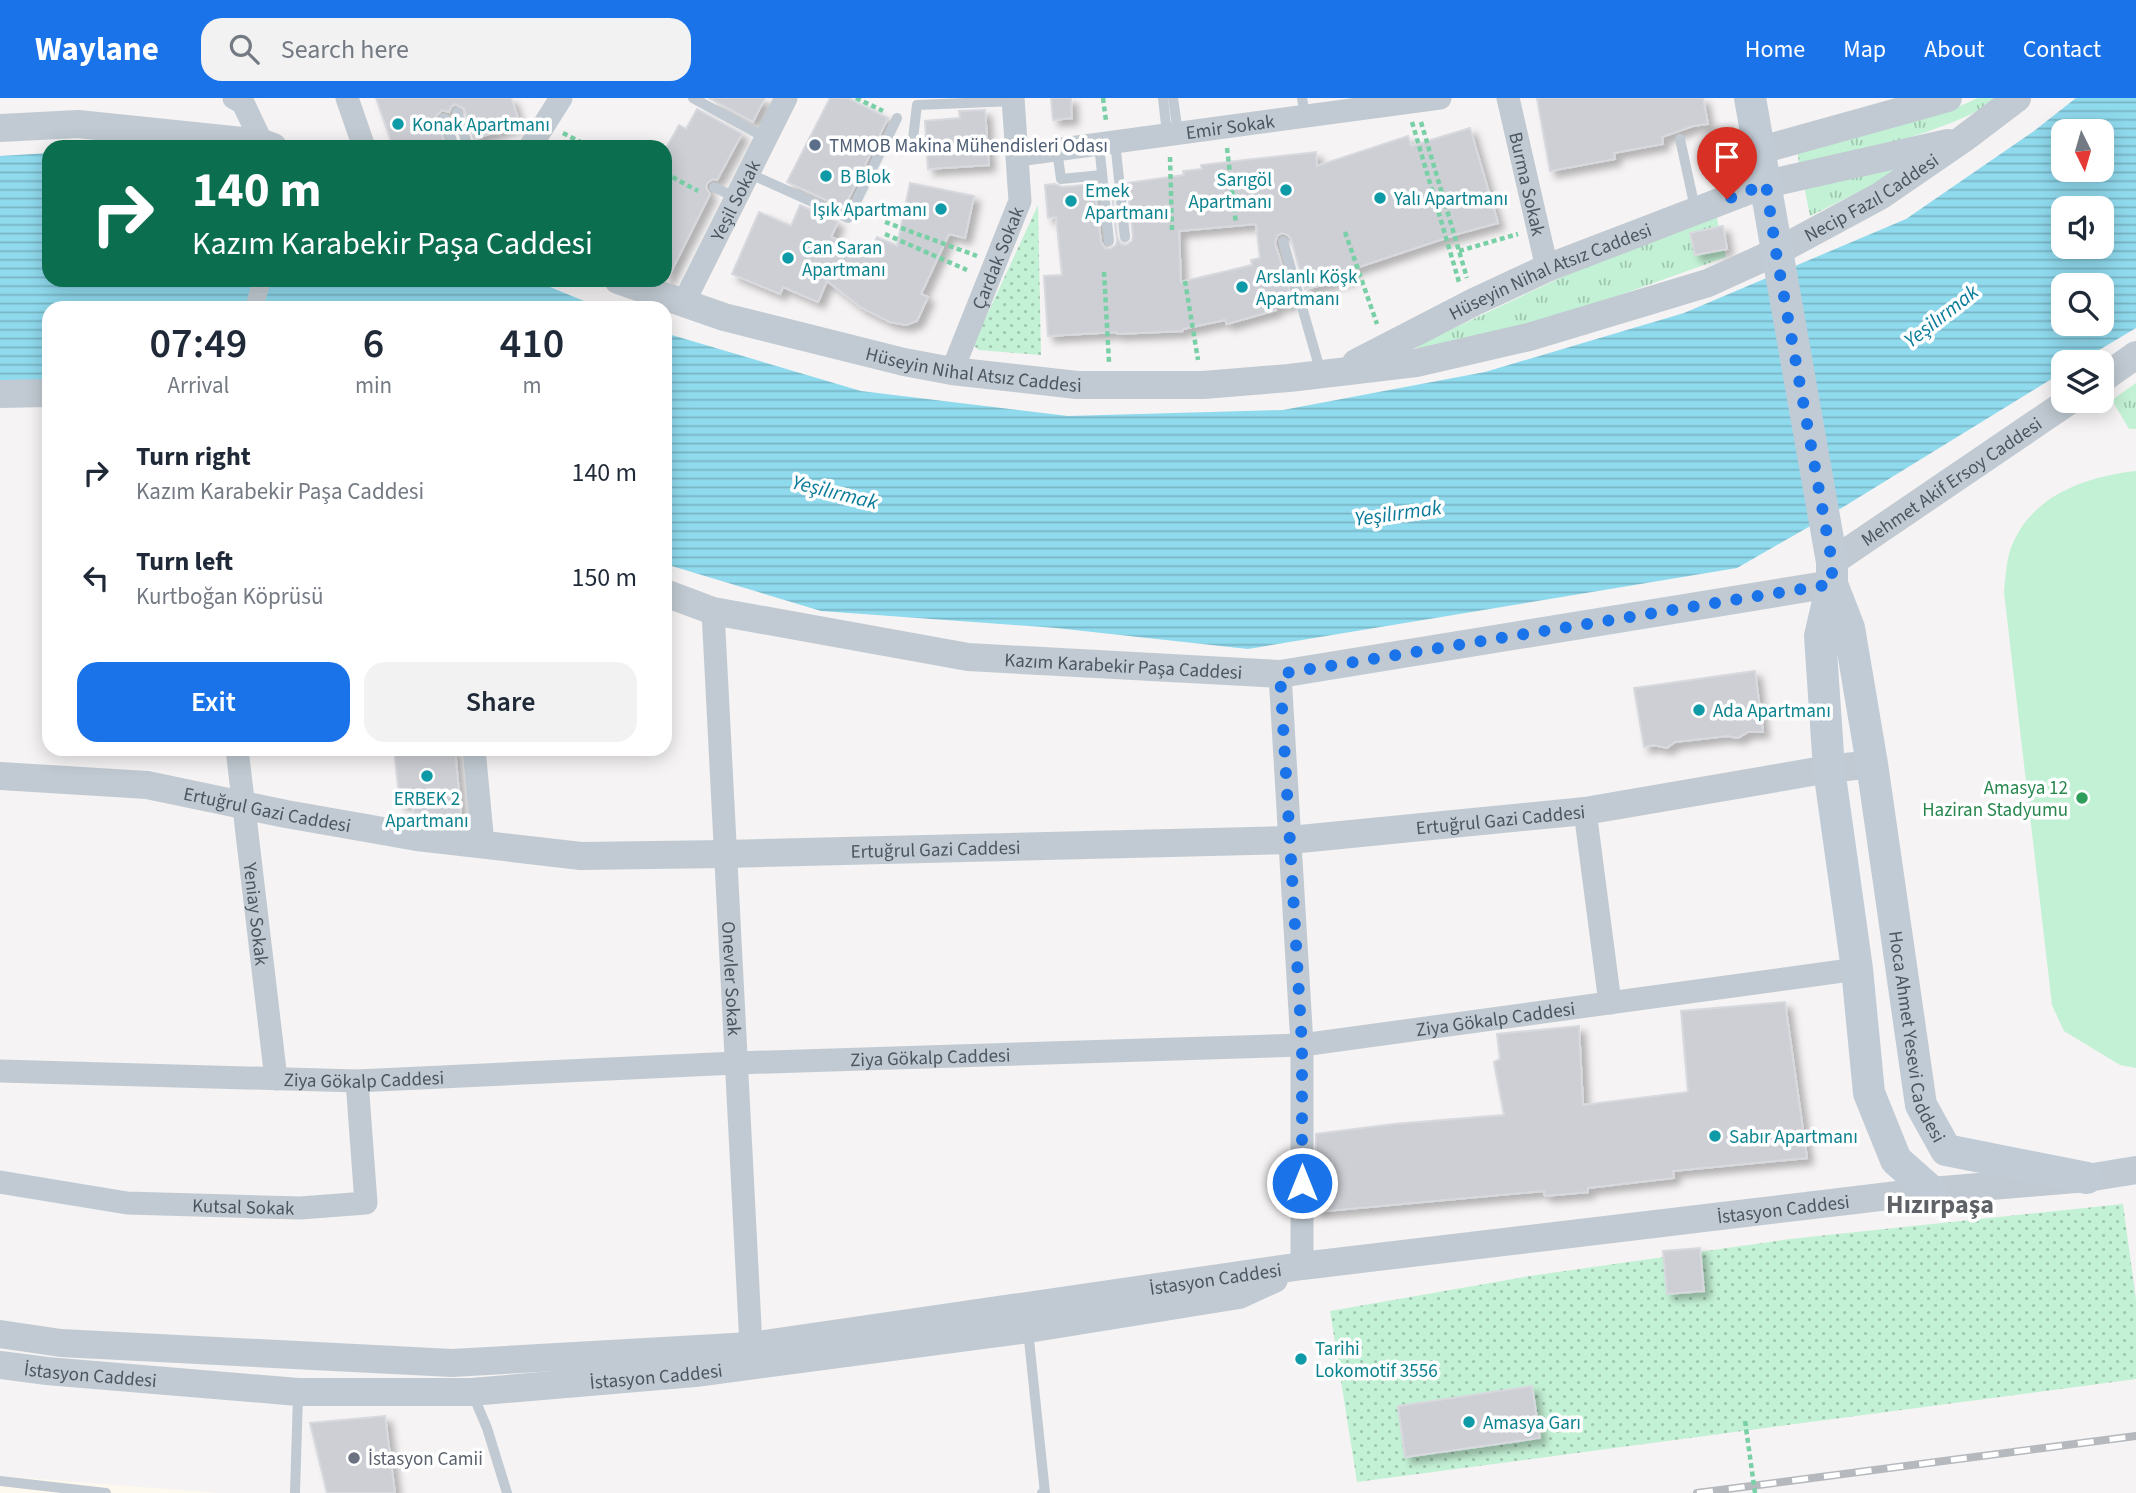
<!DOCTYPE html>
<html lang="en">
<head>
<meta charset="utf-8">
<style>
  :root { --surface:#fff; --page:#f2f2f3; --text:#1f2937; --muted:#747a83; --accent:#1a73e8 }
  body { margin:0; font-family:"Source Sans 3",sans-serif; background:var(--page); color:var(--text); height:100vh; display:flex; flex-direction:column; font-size:26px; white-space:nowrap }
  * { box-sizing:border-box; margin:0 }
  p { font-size:23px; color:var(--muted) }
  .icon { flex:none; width:38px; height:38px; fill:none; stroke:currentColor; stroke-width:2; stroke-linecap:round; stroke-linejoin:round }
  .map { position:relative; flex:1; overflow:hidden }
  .side { position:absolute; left:42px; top:203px; width:630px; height:455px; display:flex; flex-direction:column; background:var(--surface); border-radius:21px; box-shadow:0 4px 18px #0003 }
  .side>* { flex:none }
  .guide { position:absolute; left:42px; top:42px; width:630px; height:147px; border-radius:21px; box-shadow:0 4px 18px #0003; background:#0b6e4f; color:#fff; overflow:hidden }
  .needle { width:46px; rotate:175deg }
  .fabs { position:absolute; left:2051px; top:21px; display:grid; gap:14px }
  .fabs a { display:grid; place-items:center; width:63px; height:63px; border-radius:14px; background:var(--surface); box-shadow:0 4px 18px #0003; font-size:35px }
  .pin { position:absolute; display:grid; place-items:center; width:60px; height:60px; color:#fff; margin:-72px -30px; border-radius:50% 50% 50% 0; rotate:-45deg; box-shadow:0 0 7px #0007 }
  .pin .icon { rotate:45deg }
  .me { position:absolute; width:77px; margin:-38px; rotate:0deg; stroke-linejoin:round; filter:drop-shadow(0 0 5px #0008) }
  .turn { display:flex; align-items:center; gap:24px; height:147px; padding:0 35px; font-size:32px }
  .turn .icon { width:91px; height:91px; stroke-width:2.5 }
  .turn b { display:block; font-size:49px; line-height:60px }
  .eta { display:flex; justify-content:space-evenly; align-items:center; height:119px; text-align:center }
  .eta b { font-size:42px; font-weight:600; line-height:49px }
  .cta { display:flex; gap:14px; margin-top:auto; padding:14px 35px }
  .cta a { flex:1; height:80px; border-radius:21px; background:var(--accent); color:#fff; font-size:28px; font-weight:600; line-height:80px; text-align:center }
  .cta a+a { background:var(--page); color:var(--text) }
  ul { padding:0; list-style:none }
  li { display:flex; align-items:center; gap:21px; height:105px; padding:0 35px }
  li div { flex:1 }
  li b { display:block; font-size:26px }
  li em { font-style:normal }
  header { display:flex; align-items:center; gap:42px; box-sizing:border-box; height:98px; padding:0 35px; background:var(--accent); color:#fff }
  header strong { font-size:33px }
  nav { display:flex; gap:38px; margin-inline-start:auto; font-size:24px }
  .search { width:490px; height:63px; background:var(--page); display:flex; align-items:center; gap:18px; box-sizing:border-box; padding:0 24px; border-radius:21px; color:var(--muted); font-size:26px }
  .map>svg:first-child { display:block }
  .commercial { fill:#fdf9ef }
  .grass { fill:url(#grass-tufts) }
  .park { fill:url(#park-dots) }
  .pitch { fill:#c3f1d5 }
  .water { fill:url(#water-rules); fill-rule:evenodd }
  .building { fill:#cdcfd5; stroke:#d7d9de; stroke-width:2; fill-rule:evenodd; filter:url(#shadow) }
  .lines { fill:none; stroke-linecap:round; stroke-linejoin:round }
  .path { stroke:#7ad0a6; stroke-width:4.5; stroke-dasharray:5 3.5; stroke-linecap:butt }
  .service { stroke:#c1cad2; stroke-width:10 }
  .pedestrian { stroke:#c1cad2; stroke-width:18 }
  .minor { stroke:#c1cad2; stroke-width:23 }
  .tertiary { stroke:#c1cad2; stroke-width:28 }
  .secondary { stroke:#c1cbd6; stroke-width:32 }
  .rail-casing { stroke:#b5b8bd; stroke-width:8 }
  .rail { stroke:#fff; stroke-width:5; stroke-dasharray:16; stroke-linecap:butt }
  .path-bridge { stroke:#7ad0a6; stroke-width:4.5; stroke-dasharray:5 3.5; stroke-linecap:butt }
  .route { stroke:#1a73e8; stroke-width:12; stroke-dasharray:0 21.6 }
  .culture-dot { fill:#0f9aa8; stroke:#fff; stroke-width:2.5 }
  .service-dot { fill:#5c6f8a; stroke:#fff; stroke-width:2.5 }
  .leisure-dot { fill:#2e9e5b; stroke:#fff; stroke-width:2.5 }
  .worship-dot { fill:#6b7280; stroke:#fff; stroke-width:2.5 }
  .labels { text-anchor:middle; stroke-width:7; stroke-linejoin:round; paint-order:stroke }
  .culture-label { font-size:19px; fill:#0d838f; stroke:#fff; text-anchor:start }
  .street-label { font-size:19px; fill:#4a5661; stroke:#fff }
  .service-label { font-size:19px; fill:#4e5e75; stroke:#fff; text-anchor:start }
  .leisure-label { font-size:19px; fill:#27864d; stroke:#fff; text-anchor:end }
  .worship-label { font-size:19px; fill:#5b616d; stroke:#fff; text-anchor:start }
  .water-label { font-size:21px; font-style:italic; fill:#0c7c9b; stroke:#fff }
  .district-label { font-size:26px; font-weight:bold; fill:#5f6368; stroke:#fff }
</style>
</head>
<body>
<header>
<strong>Waylane</strong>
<div class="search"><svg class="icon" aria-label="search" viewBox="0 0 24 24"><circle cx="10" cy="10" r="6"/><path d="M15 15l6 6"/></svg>Search here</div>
<nav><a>Home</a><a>Map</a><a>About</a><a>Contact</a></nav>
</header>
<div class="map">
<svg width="2136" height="1395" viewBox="0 0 2136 1395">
  <defs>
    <pattern id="grass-tufts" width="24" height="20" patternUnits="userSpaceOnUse" patternTransform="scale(1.75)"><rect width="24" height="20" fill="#c3f1d5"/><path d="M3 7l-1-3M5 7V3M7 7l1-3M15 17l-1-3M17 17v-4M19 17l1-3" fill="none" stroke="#a0c6b0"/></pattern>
    <pattern id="park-dots" width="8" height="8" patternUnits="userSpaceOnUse" patternTransform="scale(1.75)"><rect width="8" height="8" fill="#c3f1d5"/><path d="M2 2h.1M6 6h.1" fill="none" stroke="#a0c6b0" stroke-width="1.8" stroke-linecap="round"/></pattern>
    <pattern id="water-rules" width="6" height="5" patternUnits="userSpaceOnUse" patternTransform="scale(1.75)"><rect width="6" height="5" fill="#90daee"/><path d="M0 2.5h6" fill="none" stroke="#78b4c4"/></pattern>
    <filter id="shadow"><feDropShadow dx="6" dy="6" stdDeviation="3.5" flood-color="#0004"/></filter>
  </defs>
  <rect width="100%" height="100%" fill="#f5f3f3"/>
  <polygon class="commercial" points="0,1378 220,1395 0,1395"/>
  <g class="grass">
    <path d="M1978 0H2001C1941 37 1867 50 1800 70L1797 53 1949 13Z"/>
    <polygon points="1899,67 1895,76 1810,118 1804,88"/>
    <polygon points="1715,112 1726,159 1545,224 1419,252 1416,248 1573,174"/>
    <polygon points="2136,285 2136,331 2129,331 2112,302"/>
  </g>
  <g class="park">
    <polygon points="1038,107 1041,257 979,252 973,247"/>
    <polygon points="2123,1106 2136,1202 2136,1281 1357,1384 1330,1213 1530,1178 1790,1141"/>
  </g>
  <path class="pitch" d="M2136 373V970L2120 967 2064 933 2052 907 2004 494C2005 482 2006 468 2009 456 2026 400 2082 379 2136 373Z"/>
  <g class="water">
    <path d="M2076 0H2136V230L2079 264H2063V274L1840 411 1737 470 1248 551 1056 530 821 513 665 466V235L861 293 1068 318 1283 312 1485 274 1684 215 1906 121 2034 33ZM2063 33H2102V72H2063ZM2063 110H2102V149H2063ZM2063 187H2102V226H2063Z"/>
    <polygon points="49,55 49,182 533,182 601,210 49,210 49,284 0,287 0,58"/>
  </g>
  <g class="building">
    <polygon points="376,0 511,0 520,26 474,41 464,11 455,6 451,9 449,14 442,12 436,18 446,49 393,49"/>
    <polygon points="709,0 765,0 753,24"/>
    <polygon points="830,0 848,0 888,20 844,110 787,84"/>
    <polygon points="1051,0 1071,0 1072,20 1053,22"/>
    <polygon points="1537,0 1703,0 1708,26 1693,28 1662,39 1663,46 1614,55 1615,61 1550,73"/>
    <polygon points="697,11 742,36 717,82 713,81 707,85 706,90 710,96 667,182 665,181 665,52 679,27 686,31"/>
    <polygon points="985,12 989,67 928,71 925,23 960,20 959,13"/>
    <path d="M1470 30 1498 125 1461 135 1350 172 1352 180 1305 191 1291 141 1288 137 1282 135 1277 138 1275 145 1293 205 1275 209 1276 212 1227 226 1225 222 1183 231V233L1117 236V234L1048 238 1044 178 1062 177 1056 119 1048 120 1045 87 1055 86 1062 89 1094 86 1101 144 1105 150 1110 151 1116 147 1117 142 1111 87 1117 140 1121 146 1126 147 1132 143 1133 138 1127 85 1184 77 1183 73 1202 71 1201 67 1316 54 1317 68 1408 38 1411 48ZM1256 126 1260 160 1251 162 1252 167 1181 184 1179 133Z"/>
    <polygon points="910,85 974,98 965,140 949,136 921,196 928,199 917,223 906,227 890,224 862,210 827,183 818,204 783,189 780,196 732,176 759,114 791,128 800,107 838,124 831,139 870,155 877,139 897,148"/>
    <polygon points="1723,128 1727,151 1695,157 1690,135"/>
    <polygon points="1755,573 1763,634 1748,634 1738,640 1727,638 1675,644 1667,650 1653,647 1644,649 1634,590"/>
    <polygon points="394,651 455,651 462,727 415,722 413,706 400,706"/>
    <polygon points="1785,904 1807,1060 1673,1073 1674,1080 1588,1090 1588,1094 1545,1098 1544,1093 1316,1114 1316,1036 1394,1026 1504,1017 1494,964 1500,961 1497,936 1579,928 1583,1007 1688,994 1681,913"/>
    <polygon points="1700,1150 1704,1193 1667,1196 1663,1153"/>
    <polygon points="1532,1288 1540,1340 1405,1359 1398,1308"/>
    <polygon points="385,1318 395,1395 327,1395 310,1325"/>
  </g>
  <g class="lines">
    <g class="path">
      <polyline points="856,0 883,13"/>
      <polyline points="1103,0 1106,23"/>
      <polyline points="1412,24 1459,184"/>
      <polyline points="1421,24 1467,180"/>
      <polyline points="563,35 590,49"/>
      <polyline points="1227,50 1236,126"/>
      <polyline points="1170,59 1172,132"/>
      <polyline points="665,75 698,93"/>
      <polyline points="885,124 977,158"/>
      <polyline points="1345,134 1377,226"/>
      <polyline points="885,136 967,172"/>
      <polyline points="1459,153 1518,136"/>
      <polyline points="1104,174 1109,264"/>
      <polyline points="1185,183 1198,262"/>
    </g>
    <g class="service">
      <polyline points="693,0 766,40"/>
      <polyline points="1163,0 1167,36"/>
      <polyline points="1173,0 1178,35"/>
      <polyline points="1302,0 1305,18"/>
      <polyline points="457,14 468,49"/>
      <polyline points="444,20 454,49"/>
      <polyline points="1680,41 1695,110"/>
      <polyline points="1115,43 1125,139"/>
      <polyline points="1099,46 1109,143"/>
      <polyline points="912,49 917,7 1014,3"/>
      <polyline points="1057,52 1061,81 1102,77"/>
      <polyline points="748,75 848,120 897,20"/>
      <polyline points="714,89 736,100"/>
      <polyline points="1283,143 1321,275"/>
      <polyline points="1028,1232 1045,1395 1042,1395"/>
      <polyline points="473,1297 487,1330 507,1395"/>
      <polyline points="0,1383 106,1395"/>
      <polyline points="295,1395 298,1297"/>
    </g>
    <polyline class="pedestrian" points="254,210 262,182"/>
    <g class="minor">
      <polyline points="234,0 243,5 262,45"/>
      <polyline points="347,0 364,49"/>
      <path id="s1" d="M1508 0 1547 170"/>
      <polyline points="530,49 561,0"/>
      <path id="s2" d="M1018 57 1440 0"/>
      <path id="s3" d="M683 206 786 0"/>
      <path id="s4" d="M952 273 1020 103 1013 0"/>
      <path id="s5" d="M713 513 751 1248"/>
      <polyline points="1280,576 1302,947 1302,1168"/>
      <path id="s6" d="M237 651 276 981"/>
      <polyline points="474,651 483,746"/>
      <polyline points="1585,713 1610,905"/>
      <path id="s7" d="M0 973 357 983 736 965 1302 947 1857 871"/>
      <path id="s8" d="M0 1084 127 1105 300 1110 366 1105 357 983"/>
    </g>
    <g class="tertiary">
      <polyline points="0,30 78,26 262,45 273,49"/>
      <polyline points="1761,52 1948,0"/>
      <path id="s9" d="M618 182 724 219 904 264 952 273 1077 287H1203L1289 280 1416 265 1529 239 1708 185 1776 154 1880 98 1963 41 2017 0"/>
      <path id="s10" d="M1356 265 1474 204 1547 170 1766 86 1948 45"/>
      <polyline points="2102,281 2136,257"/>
      <polyline points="0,296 49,295"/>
      <path id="s11" d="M1832 464 2069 303"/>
      <path id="s12" d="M665 495 713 513 968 559 1280 576 1832 486"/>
      <path id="s13" d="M0 678 147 687 286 716 417 739 581 758 725 756 1290 742 1585 713 1829 671 1872 666"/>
      <path id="s14" d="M0 1236 61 1245 452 1265 751 1248 1302 1168 1931 1093 2087 1080 2136 1072"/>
      <path id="s15" d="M0 1267 47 1273 298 1294H471L695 1275 1028 1231 1239 1197 1274 1181"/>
    </g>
    <g class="secondary">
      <polyline points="1750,0 1832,464 1832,486 1820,538 1829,671 1857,871 1869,995 1896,1062 1931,1093"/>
      <path id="s16" d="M1832 486 1849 530 1872 666 1921 1007 1946 1052 2087 1080"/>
    </g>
    <g class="rail-casing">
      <polyline id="rail" points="1697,1395 2136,1338"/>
    </g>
    <use href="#rail" class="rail"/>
    <polyline class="path-bridge" points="1745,1323 1755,1395"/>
  </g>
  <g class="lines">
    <polyline class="route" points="1302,1085 1302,947 1280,576 1832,486 1832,464 1776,154 1766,86 1727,101"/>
  </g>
  <g class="culture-dot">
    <circle cx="398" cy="26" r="7"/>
    <circle cx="826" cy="78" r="7"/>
    <circle cx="1286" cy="92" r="7"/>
    <circle cx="1380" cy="100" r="7"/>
    <circle cx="1071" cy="103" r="7"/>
    <circle cx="941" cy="111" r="7"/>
    <circle cx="788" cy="160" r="7"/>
    <circle cx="1242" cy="189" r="7"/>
    <circle cx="1699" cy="612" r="7"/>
    <circle cx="427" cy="678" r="7"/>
    <circle cx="1715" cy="1038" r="7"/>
    <circle cx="1301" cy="1261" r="7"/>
    <circle cx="1469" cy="1324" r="7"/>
  </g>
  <circle class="service-dot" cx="815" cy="47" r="7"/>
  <circle class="leisure-dot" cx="2082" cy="700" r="7"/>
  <circle class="worship-dot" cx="354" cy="1360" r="7"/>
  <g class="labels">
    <g class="culture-label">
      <text x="412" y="33">Konak Apartmanı</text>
      <text x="840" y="85">B Blok</text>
      <text x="1272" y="88" text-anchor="end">Sarıgöl<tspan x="1272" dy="22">Apartmanı</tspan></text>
      <text x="1085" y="99">Emek<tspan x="1085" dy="22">Apartmanı</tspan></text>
      <text x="1394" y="107">Yalı Apartmanı</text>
      <text x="927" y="118" text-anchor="end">Işık Apartmanı</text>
      <text x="802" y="156">Can Saran<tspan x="802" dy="22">Apartmanı</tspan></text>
      <text x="1256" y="185">Arslanlı Köşk<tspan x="1256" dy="22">Apartmanı</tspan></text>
      <text x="1713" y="619">Ada Apartmanı</text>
      <text x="427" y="707" text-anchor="middle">ERBEK 2<tspan x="427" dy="22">Apartmanı</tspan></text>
      <text x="1729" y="1045">Sabır Apartmanı</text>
      <text x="1315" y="1257">Tarihi<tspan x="1315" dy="22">Lokomotif 3556</tspan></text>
      <text x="1483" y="1331">Amasya Garı</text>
    </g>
    <g class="street-label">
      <text dy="7" stroke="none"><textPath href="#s2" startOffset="214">Emir Sokak</textPath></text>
      <text dy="7" stroke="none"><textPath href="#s1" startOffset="88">Burma Sokak</textPath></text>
      <text dy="7" stroke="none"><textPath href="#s9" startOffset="1300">Necip Fazıl Caddesi</textPath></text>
      <text dy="7" stroke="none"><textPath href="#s3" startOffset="116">Yeşil Sokak</textPath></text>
      <text dy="7" stroke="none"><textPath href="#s4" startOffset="122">Çardak Sokak</textPath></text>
      <text dy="7" stroke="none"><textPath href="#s10" startOffset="215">Hüseyin Nihal Atsız Caddesi</textPath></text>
      <text dy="7" stroke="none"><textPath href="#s9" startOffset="368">Hüseyin Nihal Atsız Caddesi</textPath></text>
      <text dy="7" stroke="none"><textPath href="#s11" startOffset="144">Mehmet Akif Ersoy Caddesi</textPath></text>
      <text dy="7" stroke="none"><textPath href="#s12" startOffset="466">Kazım Karabekir Paşa Caddesi</textPath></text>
      <text dy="7" stroke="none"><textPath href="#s13" startOffset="270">Ertuğrul Gazi Caddesi</textPath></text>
      <text dy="7" stroke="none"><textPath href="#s13" startOffset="1508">Ertuğrul Gazi Caddesi</textPath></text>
      <text dy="7" stroke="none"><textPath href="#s13" startOffset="942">Ertuğrul Gazi Caddesi</textPath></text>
      <text dy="7" stroke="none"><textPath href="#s6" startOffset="166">Yeniay Sokak</textPath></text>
      <text dy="7" stroke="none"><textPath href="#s5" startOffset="368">Onevler Sokak</textPath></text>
      <text dy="7" stroke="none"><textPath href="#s7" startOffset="1498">Ziya Gökalp Caddesi</textPath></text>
      <text dy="7" stroke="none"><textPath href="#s16" startOffset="462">Hoca Ahmet Yesevi Caddesi</textPath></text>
      <text dy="7" stroke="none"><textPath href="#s7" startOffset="931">Ziya Gökalp Caddesi</textPath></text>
      <text dy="7" stroke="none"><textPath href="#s7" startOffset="364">Ziya Gökalp Caddesi</textPath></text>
      <text dy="7" stroke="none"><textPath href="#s8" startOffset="245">Kutsal Sokak</textPath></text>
      <text dy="7" stroke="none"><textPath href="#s14" startOffset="1794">İstasyon Caddesi</textPath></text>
      <text dy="7" stroke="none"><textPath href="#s14" startOffset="1222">İstasyon Caddesi</textPath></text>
      <text dy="7" stroke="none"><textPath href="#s15" startOffset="91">İstasyon Caddesi</textPath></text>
      <text dy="7" stroke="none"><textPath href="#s15" startOffset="658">İstasyon Caddesi</textPath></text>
    </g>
    <g class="service-label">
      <text x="829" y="54">TMMOB Makina Mühendisleri Odası</text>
    </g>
    <g class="leisure-label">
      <text x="2068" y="696">Amasya 12<tspan x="2068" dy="22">Haziran Stadyumu</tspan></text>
    </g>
    <g class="worship-label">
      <text x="368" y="1367">İstasyon Camii</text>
    </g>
    <g class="water-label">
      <text transform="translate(1941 218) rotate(-38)" y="7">Yeşilırmak</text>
      <text transform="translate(835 394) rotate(14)" y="7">Yeşilırmak</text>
      <text transform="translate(1398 415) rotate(-8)" y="7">Yeşilırmak</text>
    </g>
    <g class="district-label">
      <text x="1940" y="1115">Hızırpaşa</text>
    </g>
  </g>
</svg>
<div class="fabs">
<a><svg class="needle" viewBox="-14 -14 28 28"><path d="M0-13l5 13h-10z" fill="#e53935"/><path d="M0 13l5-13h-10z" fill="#747a83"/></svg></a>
<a><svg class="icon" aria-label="sound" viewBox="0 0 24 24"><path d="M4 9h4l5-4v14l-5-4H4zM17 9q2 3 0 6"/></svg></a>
<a><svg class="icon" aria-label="search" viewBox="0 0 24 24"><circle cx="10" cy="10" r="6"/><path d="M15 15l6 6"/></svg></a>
<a><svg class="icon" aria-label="layers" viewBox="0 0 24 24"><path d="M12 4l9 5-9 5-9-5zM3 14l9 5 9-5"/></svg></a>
</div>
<div class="pin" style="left:1727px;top:101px;background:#d93025"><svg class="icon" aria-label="arrive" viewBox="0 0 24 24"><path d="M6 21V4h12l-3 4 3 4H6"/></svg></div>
<svg class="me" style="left:1302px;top:1085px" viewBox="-20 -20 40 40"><circle r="17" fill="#1a73e8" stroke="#fff" stroke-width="3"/><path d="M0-11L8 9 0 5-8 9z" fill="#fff"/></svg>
<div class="guide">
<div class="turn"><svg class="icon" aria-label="right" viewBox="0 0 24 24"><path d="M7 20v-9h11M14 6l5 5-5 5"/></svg><div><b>140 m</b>Kazım Karabekir Paşa Caddesi</div></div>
</div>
<section class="side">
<div class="eta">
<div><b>07:49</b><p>Arrival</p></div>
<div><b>6</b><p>min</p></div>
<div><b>410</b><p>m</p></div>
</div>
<ul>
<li><svg class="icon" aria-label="right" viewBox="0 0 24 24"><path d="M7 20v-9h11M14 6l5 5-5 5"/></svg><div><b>Turn right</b><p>Kazım Karabekir Paşa Caddesi</p></div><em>140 m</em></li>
<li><svg class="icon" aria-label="left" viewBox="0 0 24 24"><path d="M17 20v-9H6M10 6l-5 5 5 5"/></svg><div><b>Turn left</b><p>Kurtboğan Köprüsü</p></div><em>150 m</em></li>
</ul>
<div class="cta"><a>Exit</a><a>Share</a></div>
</section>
</div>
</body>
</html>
